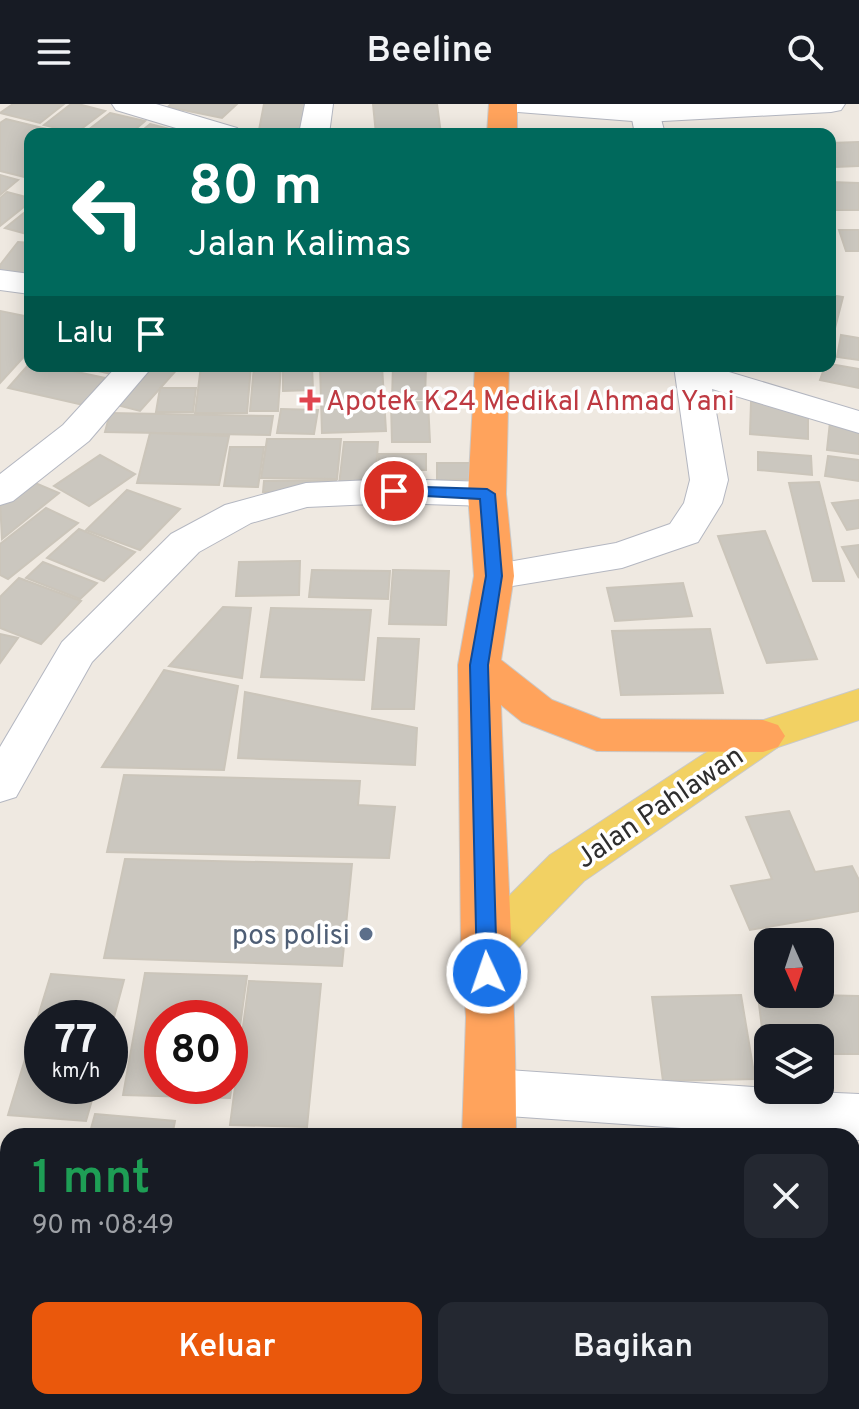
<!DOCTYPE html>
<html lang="id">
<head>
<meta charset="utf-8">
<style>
  :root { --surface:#171b24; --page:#242831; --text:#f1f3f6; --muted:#9ea1a6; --accent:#ea580c }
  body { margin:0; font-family:Overpass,sans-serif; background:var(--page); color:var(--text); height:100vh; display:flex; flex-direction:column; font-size:30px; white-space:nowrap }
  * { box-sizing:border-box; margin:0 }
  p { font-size:26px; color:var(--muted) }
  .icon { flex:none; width:44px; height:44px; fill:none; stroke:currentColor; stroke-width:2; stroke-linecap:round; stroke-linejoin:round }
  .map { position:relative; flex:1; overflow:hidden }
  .details { position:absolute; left:0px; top:1024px; width:860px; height:282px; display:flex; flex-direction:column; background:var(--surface); border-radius:24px 24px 0 0; box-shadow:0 4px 20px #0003 }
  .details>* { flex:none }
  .top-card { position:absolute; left:24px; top:24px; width:812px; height:244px; border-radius:16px; box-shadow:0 4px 20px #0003; background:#00695c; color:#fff; overflow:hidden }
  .needle { width:52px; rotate:177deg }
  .fabs { position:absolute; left:754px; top:824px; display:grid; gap:16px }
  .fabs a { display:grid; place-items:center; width:80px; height:80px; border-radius:16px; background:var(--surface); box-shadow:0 4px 20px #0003; font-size:40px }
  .speed { position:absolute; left:24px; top:896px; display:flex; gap:16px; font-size:40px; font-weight:700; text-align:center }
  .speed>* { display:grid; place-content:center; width:104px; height:104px; border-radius:50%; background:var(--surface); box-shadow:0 4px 20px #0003; line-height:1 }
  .speed small { font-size:20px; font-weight:400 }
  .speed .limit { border:12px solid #d22; background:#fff; color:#111 }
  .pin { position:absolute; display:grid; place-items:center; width:68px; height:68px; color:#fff; margin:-34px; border:4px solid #fff; border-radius:50%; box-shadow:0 2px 8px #0007 }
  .me { position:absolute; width:88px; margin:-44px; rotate:357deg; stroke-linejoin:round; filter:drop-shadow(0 0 6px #0008) }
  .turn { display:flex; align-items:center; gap:28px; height:168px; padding:0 32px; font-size:36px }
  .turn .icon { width:104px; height:104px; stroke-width:2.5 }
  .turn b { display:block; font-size:56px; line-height:68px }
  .then { display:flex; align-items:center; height:76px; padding:0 32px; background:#0003; gap:16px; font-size:30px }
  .round { display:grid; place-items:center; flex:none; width:84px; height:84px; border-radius:16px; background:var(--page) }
  .headline { display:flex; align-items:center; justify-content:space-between; height:136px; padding:0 32px }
  h1 { font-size:48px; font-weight:600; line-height:60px; color:#1e9e55 }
  .button { display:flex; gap:16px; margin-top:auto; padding:16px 32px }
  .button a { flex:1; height:92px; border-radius:16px; background:var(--accent); color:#fff; font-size:32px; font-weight:600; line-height:92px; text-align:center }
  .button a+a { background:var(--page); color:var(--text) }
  header { display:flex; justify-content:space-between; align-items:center; height:104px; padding:0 32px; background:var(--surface); font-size:36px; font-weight:600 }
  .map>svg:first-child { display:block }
  .building { fill:#cbc7bf; stroke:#cbc5ba; stroke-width:2; fill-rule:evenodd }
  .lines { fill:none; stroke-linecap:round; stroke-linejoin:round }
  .street-casing { stroke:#b4b7c1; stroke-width:2 }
  .secondary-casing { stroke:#b4b7c1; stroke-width:2 }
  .primary-casing { stroke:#c9c9c9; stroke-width:2 }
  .highway-casing { stroke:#c9c9c9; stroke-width:2 }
  .street { fill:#fff; fill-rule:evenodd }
  .secondary { fill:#fff; fill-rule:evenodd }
  .primary { fill:#f2d163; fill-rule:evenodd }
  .highway { fill:#ffa35c; fill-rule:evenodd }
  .route { fill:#1a73e8; stroke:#114b97; stroke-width:2 }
  .health-dot { fill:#e0444e; stroke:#fff; stroke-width:3 }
  .service-dot { fill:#5c6f8a; stroke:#fff; stroke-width:3 }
  .labels { text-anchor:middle; stroke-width:7; stroke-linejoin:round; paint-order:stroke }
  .health-label { font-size:28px; fill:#be3a42; stroke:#fff; text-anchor:start }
  .street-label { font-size:28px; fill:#2e2e2e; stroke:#fff }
  .service-label { font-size:28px; fill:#4e5e75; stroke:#fff; text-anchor:end }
</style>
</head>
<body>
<header><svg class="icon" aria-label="menu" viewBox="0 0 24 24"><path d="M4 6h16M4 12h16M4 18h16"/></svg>Beeline<svg class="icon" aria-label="search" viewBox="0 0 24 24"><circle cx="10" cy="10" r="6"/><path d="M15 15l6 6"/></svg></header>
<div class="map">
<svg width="859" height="1305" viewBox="0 0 859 1305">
  <rect width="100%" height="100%" fill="#efe9e1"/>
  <g class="building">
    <polygon points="13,0 64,0 40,19 0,9"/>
    <polygon points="71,0 78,0 105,7 76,29 44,21"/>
    <polygon points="171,0 237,0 222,14 168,3"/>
    <polygon points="264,0 313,0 309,27 259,26"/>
    <polygon points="373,0 437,0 441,30 376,30"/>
    <polygon points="110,9 145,17 130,30 83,30"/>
    <polygon points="6,15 67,30 30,30 30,68 24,73 0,67 0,19"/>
    <polygon points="150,20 185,29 138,30"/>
    <polygon points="859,38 859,62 834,63 830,56 830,39"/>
    <polygon points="0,71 18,76 0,91"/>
    <polygon points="830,78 859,79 859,106 830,106"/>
    <polygon points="7,88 30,94 30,98 0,122 0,94"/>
    <polygon points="30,104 30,131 5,124"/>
    <polygon points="839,126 859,126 859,147 846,147"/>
    <polygon points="18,138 30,139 30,172 0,168 0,161"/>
    <polygon points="830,191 843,193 835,224 830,223"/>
    <polygon points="0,207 30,213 30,246 0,279"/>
    <polygon points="841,231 859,234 859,256 837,253"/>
    <polygon points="30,259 30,262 49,262 105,274 83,301 8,284"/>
    <polygon points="830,260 859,265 859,284 820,276 825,262"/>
    <polygon points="76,262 118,262 111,270"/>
    <polygon points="142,262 180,262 140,307 109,299"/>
    <polygon points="201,262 251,262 247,309 195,309"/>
    <polygon points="254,262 281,262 278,307 250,307"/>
    <polygon points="283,262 312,262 313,286 283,287"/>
    <polygon points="320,262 382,262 386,327 322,329"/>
    <polygon points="393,262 426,262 425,295 392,295"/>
    <polygon points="160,284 196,284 193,308 156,308"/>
    <polygon points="428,298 430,338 392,338 391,299"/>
    <polygon points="751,298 808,303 808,335 750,330"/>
    <polygon points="281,305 318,306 314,330 277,329"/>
    <polygon points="110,309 273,312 270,331 105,328"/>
    <polygon points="830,318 859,322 859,350 827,346"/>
    <polygon points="150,329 229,332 219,381 137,379"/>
    <polygon points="267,335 341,335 337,375 261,374"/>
    <polygon points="344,338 378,338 375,382 339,381"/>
    <polygon points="230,343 264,343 258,383 224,382"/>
    <polygon points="758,348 811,352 812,371 758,366"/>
    <polygon points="379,350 426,350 426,366 378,366"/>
    <polygon points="100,351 135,370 89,402 54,382"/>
    <polygon points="828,352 859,356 859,377 825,372"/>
    <polygon points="437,359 482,359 483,375 437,376"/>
    <polygon points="28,376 59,389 2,435 0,397"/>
    <polygon points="336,376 336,388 263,388 264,377"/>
    <polygon points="819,378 844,477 813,477 789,379"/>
    <polygon points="127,386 180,405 140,446 86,426"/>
    <polygon points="859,396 859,424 847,426 832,399"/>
    <polygon points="46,404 78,419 8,475 0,471 0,440"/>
    <polygon points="79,425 135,448 104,477 47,454"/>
    <polygon points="765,427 817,555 767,559 718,432"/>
    <polygon points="859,441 859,474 842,443"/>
    <polygon points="300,457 299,491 236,492 239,458"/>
    <polygon points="43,458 97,479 80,495 26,474"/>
    <polygon points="312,466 390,467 388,495 309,493"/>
    <polygon points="393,466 449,467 446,521 389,520"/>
    <polygon points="19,474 81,497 41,540 0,524 0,493"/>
    <polygon points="683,479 692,512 615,517 607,484"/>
    <polygon points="223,503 251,504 242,574 169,562"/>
    <polygon points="271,504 371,506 364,576 261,573"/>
    <polygon points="710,525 723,589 621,591 612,527"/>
    <polygon points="0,530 18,534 0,559"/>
    <polygon points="378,534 419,535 414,605 372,605"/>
    <polygon points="164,566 238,582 224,666 102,663"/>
    <polygon points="245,588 417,624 415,661 238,654"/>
    <polygon points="124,671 360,677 358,701 395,703 389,754 107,748"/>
    <polygon points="789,707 815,768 852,762 859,776 859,807 750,826 731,782 772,775 746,713"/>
    <polygon points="125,755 352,760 342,862 104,854"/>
    <path d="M145 869 247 872 230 994 123 991ZM162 914H230V982H162Z"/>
    <polygon points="51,870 124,876 110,928 110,914 42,914 42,982 96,982 86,1017 8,1011"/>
    <polygon points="756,876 768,876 768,890 859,892 859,950 823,950 827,975 820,974 820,934 768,934 768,973"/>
    <polygon points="249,877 321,880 307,1023 230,1021"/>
    <polygon points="741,891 755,975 663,977 652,893"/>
    <polygon points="95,1010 175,1017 172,1032 89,1032"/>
    <polygon points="186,1025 308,1031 184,1032"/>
    <rect x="852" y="1050" width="7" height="48"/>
    <polygon points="852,1114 859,1114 859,1165 852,1164"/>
    <polygon points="25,1298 145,1298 144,1305 23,1305"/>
    <polygon points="170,1298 325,1298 325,1305 169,1305"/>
  </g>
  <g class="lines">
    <g class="street-casing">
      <g id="street">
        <polygon points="112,0 156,0 237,24 242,30 196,30 116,6"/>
        <polygon points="305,0 333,0 329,30 299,30"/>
        <polygon points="629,0 657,0 665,30 635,30"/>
        <polygon points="0,166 30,170 30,190 0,186"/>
        <polygon points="117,262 153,262 89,337 13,397 0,401 0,370 63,321"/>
        <polygon points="674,262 709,262 859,307 859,329 712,285 728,376 722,399 698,438 622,464 494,485 480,481 474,472 480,463 616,439 670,420 684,399 690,376"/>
        <polygon points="492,965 768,984 768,986 859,990 859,1036 852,1036 852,1032 795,1032 492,1011 474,1004 466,988 474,972"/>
      </g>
    </g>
    <g class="secondary-casing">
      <g id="secondary">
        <polygon points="504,0 845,0 841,6 831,8 645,18 518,8 508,6"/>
        <polygon points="394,375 487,378 500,382 506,390 500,398 487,402 394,399 307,403 251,419 199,448 92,558 16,693 0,698 0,643 62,538 171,430 225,401 306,379"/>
      </g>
    </g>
    <g class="primary-casing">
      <polygon id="primary" points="859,585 859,616 778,643 584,777 502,861 485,867 468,861 461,847 468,833 550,751 748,621"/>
    </g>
    <g class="highway-casing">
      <g id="highway">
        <polygon points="489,0 517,0 517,30 487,30"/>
        <path d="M475 262H509L506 390 514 472 501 556 552 596 601 615 763 616 778 621 785 632 778 643 763 648 597 647 522 618 501 601C506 745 516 888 516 1032H462L466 913 461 847 458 561 474 472 468 390Z"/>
        <rect x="444" y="1298" width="60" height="7"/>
      </g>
    </g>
    <use href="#street" class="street"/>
    <use href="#secondary" class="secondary"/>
    <use href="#primary" class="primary"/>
    <use href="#highway" class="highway"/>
  </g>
  <polygon class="route" points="394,382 487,385 495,390 502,472 488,561 497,869 494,875 487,877 480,875 477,869 470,561 486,472 480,395 389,390 389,384"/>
  <path class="health-dot" d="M306 284h8v8h8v8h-8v8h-8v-8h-8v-8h8z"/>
  <circle class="service-dot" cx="366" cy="830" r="8"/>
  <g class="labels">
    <g class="health-label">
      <text x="326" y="306">Apotek K24 Medikal Ahmad Yani</text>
    </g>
    <g class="street-label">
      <text transform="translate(659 702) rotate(-34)" y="10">Jalan Pahlawan</text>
    </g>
    <g class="service-label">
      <text x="350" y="840">pos polisi</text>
    </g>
  </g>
</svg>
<div class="fabs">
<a><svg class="needle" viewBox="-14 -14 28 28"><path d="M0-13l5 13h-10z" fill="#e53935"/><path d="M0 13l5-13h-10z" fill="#9ea1a6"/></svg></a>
<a><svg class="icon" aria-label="layers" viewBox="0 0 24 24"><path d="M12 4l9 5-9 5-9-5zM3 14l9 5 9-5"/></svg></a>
</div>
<div class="speed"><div>77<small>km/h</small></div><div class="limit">80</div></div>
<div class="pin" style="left:394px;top:387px;background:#d93025"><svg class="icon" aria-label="arrive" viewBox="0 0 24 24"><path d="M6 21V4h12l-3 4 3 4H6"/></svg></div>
<svg class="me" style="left:487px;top:869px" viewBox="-20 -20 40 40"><circle r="17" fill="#1a73e8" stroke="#fff" stroke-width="3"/><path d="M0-11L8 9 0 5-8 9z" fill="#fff"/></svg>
<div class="top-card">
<div class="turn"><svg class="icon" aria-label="left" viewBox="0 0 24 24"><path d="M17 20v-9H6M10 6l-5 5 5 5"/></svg><div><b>80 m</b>Jalan Kalimas</div></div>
<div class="then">Lalu<svg class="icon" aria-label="arrive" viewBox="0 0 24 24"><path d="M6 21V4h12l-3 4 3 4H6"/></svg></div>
</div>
<section class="details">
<div class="headline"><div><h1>1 mnt</h1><p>90 m · 08:49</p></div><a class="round"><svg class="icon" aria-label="close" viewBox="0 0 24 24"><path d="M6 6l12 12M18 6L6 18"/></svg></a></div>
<div class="button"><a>Keluar</a><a>Bagikan</a></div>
</section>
</div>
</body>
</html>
